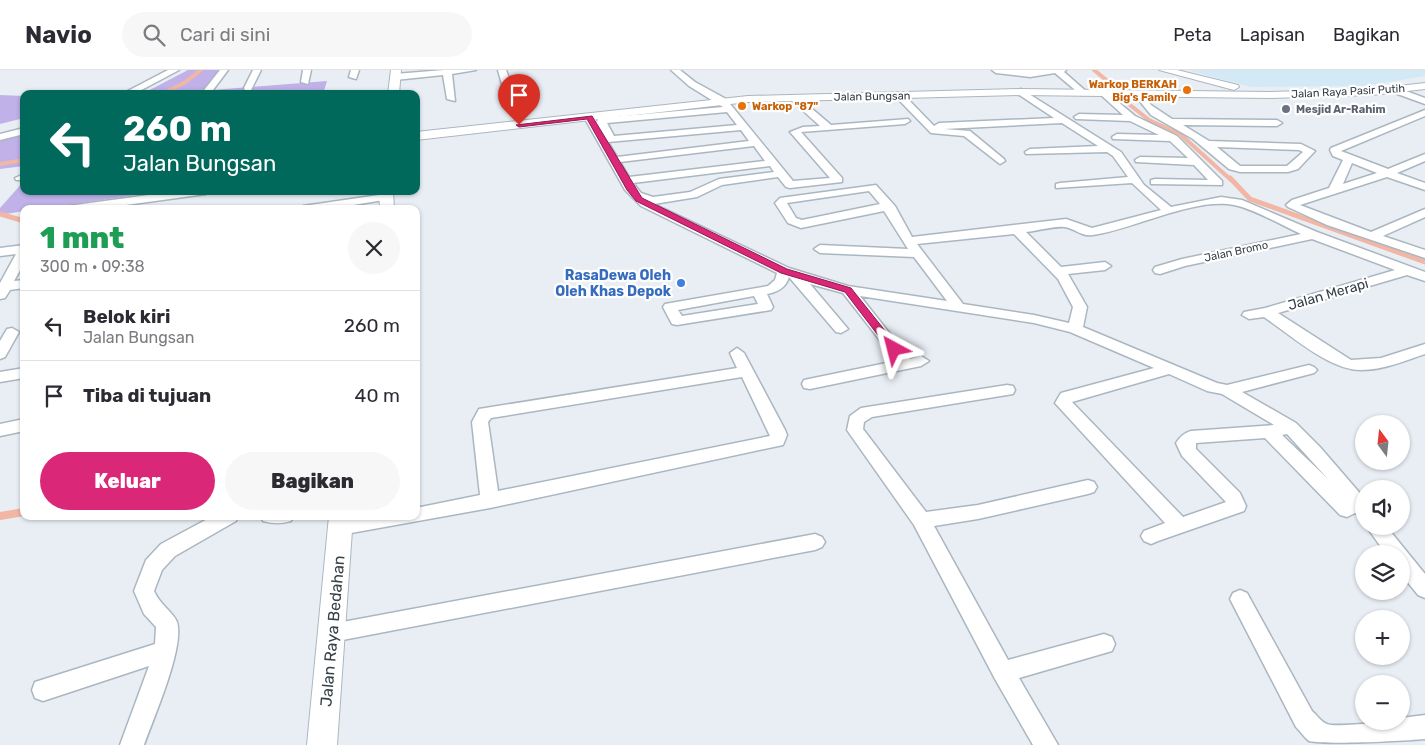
<!DOCTYPE html>
<html lang="id">
<head>
<meta charset="utf-8">
<style>
  :root { --surface:#fff; --page:#f7f7f7; --text:#2b2b33; --muted:#7c7c81; --line:#e1e1e2; --accent:#db2777 }
  body { margin:0; font-family:Rubik,sans-serif; background:var(--page); color:var(--text); height:100vh; display:flex; flex-direction:column; font-size:19px; white-space:nowrap }
  * { box-sizing:border-box; margin:0 }
  p { font-size:16px; color:var(--muted) }
  .icon { flex:none; width:28px; height:28px; fill:none; stroke:currentColor; stroke-width:2; stroke-linecap:round; stroke-linejoin:round }
  .map { position:relative; flex:1; overflow:hidden }
  .details { position:absolute; left:20px; top:135px; width:400px; height:315px; display:flex; flex-direction:column; background:var(--surface); border-radius:10px; box-shadow:0 1px 4px #0004 }
  .details>* { flex:none }
  .hud { position:absolute; left:20px; top:20px; width:400px; height:105px; border-radius:10px; box-shadow:0 1px 4px #0004; background:#00695c; color:#fff; overflow:hidden }
  .needle { width:32px; rotate:345deg }
  .fabs { position:absolute; left:1355px; top:345px; display:grid; gap:10px }
  .fabs a { display:grid; place-items:center; width:55px; height:55px; border-radius:50%; background:var(--surface); box-shadow:0 1px 4px #0004; font-size:25px }
  .pin { position:absolute; display:grid; place-items:center; width:42px; height:42px; color:#fff; margin:-51px -21px; border-radius:50% 50% 50% 0; rotate:-45deg; box-shadow:0 0 5px #0007 }
  .pin .icon { rotate:45deg }
  .me { position:absolute; width:55px; margin:-28px; rotate:322deg; stroke-linejoin:round; filter:drop-shadow(0 0 4px #0008) }
  .turn { display:flex; align-items:center; gap:18px; height:105px; padding:0 20px; font-size:22px }
  .turn .icon { width:65px; height:65px; stroke-width:2.5 }
  .turn b { display:block; font-size:35px; line-height:42px }
  .round { display:grid; place-items:center; flex:none; width:52px; height:52px; border-radius:26px; background:var(--page) }
  .head { display:flex; align-items:center; justify-content:space-between; height:85px; padding:0 20px }
  h1 { font-size:30px; font-weight:800; line-height:38px; color:#1e9e55 }
  .action { display:flex; gap:10px; margin-top:auto; padding:10px 20px }
  .action a { flex:1; height:58px; border-radius:30px; background:var(--accent); color:#fff; font-size:20px; font-weight:800; line-height:58px; text-align:center }
  .action a+a { background:var(--page); color:var(--text) }
  ul { padding:0; list-style:none }
  li { display:flex; align-items:center; gap:15px; height:70px; padding:0 20px; border-top:1px solid var(--line) }
  li div { flex:1 }
  li b { display:block; font-size:19px }
  li em { font-style:normal }
  header { display:flex; align-items:center; gap:30px; box-sizing:border-box; height:70px; padding:0 25px; background:var(--surface); border-bottom:1px solid var(--line) }
  header strong { font-size:24px }
  nav { display:flex; gap:28px; margin-inline-start:auto; font-size:18px }
  .search { width:350px; height:45px; background:var(--page); display:flex; align-items:center; gap:12px; box-sizing:border-box; padding:0 18px; border-radius:28px; color:var(--muted); font-size:19px }
  .map>svg:first-child { display:block }
  .commercial { fill:#d4e9f6 }
  .green { fill:#c0b1e9 }
  .lines { fill:none; stroke-linecap:round; stroke-linejoin:round }
  .stream-far2 { stroke:#f2b6a4; stroke-width:4 }
  .stream-far1 { stroke:#f2b6a4; stroke-width:5 }
  .stream { stroke:#f2b6a4; stroke-width:8 }
  .minor-casing { stroke:#abb7c0; stroke-width:3 }
  .tertiary-casing { stroke:#abb7c0; stroke-width:2 }
  .minor { fill:#fff; fill-rule:evenodd }
  .tertiary { fill:#fff; fill-rule:evenodd }
  .route { fill:#db2777; stroke:#8e194d }
  .food-dot { fill:#e8710a; stroke:#fff; stroke-width:2 }
  .worship-dot { fill:#6b7280; stroke:#fff; stroke-width:2 }
  .shop-dot { fill:#3f7fe0; stroke:#fff; stroke-width:2 }
  .labels { text-anchor:middle; stroke-width:4.5; stroke-linejoin:round; paint-order:stroke }
  .far-food-label { font-size:11px; font-weight:bold; fill:#c56008; stroke:#fff; text-anchor:end }
  .far-street-label { font-size:11px; fill:#374148; stroke:#fff }
  .far-worship-label { font-size:11px; font-weight:bold; fill:#5b616d; stroke:#fff; text-anchor:start }
  .shop-label { font-size:14px; font-weight:bold; fill:#366cbe; stroke:#fff; text-anchor:end }
  .street-label { font-size:14px; fill:#374148; stroke:#fff }
  .near-street-label { font-size:16px; fill:#374148; stroke:#fff }
</style>
</head>
<body>
<header>
<strong>Navio</strong>
<div class="search"><svg class="icon" aria-label="search" viewBox="0 0 24 24"><circle cx="10" cy="10" r="6"/><path d="M15 15l6 6"/></svg>Cari di sini</div>
<nav><a>Peta</a><a>Lapisan</a><a>Bagikan</a></nav>
</header>
<div class="map">
<svg width="1425" height="675" viewBox="0 0 1425 675">
  <rect width="100%" height="100%" fill="#e9eef5"/>
  <polygon class="commercial" points="1187,0 1425,0 1425,6 1365,16 1251,17"/>
  <g class="green">
    <polygon points="188,0 226,0 213,20 327,11 323,24 142,24"/>
    <polygon points="0,25 24,26 24,48 0,54"/>
    <polygon points="24,64 24,96 0,99 0,70"/>
    <polygon points="24,111 24,121 161,121 42,139 24,139 24,141 0,145 0,138"/>
  </g>
  <g class="lines">
    <g class="stream-far2">
      <polyline points="1094,0 1115,17 1125,31 1149,50 1180,64 1231,110"/>
      <polyline points="162,24 184,13 201,0"/>
      <polyline points="0,94 24,90"/>
    </g>
    <g class="stream-far1">
      <polyline points="1230,108 1250,129 1425,192"/>
      <polyline points="0,144 24,151"/>
    </g>
    <polyline class="stream" points="0,446 24,442"/>
    <g class="minor-casing">
      <g id="minor">
        <polygon points="168,0 179,0 134,24 122,24"/>
        <polygon points="220,0 228,0 210,24 201,24"/>
        <polygon points="253,0 261,0 251,20 245,20 244,18"/>
        <polygon points="303,0 311,0 308,14 301,12"/>
        <polygon points="351,0 359,0 356,9 349,7"/>
        <polygon points="444,0 476,0 452,4 455,31 447,29 443,5 395,10 391,7 395,4"/>
        <polygon points="498,0 506,0 515,25 513,27 505,25"/>
        <path d="M671 0H680L695 12 726 29 793 111 830 108 790 62 803 57 820 56 791 30V26H797L831 55 908 49 910 51 905 54 801 62 842 108V112L790 118 786 117 778 107 722 115 697 127 654 134 789 198 848 216 947 231 914 187 820 183 814 179 820 175 908 179 884 141 801 158 788 153 775 133 780 128 876 115 895 136 912 167 1066 149 1092 158 1161 140 1132 113 1056 118V114L1060 113 1128 107 1113 86 1107 82 1026 84 1025 82 1030 79 1098 76 1062 53 944 59 970 61 1004 89 1005 91 1000 94 964 66 931 63 895 26 903 24 934 56 939 53 1054 48 1018 24V20L1021 19 1121 82 1144 115 1171 137 1221 127 1242 130 1317 162 1425 202V211L1407 205 1278 243 1351 290 1381 288 1425 274V284C1404 291 1383 300 1361 300 1329 300 1291 265 1264 247L1249 249 1242 245 1244 242 1265 238 1395 200 1312 169 1185 196 1160 204 1155 203 1153 200 1155 197 1182 189 1301 164C1281 155 1254 139 1234 135 1195 127 1134 159 1093 165 1081 167 1075 158 1064 157 1053 156 1038 161 1026 162L1061 197 1105 192 1111 196 1105 200 1068 204 1087 237 1083 257 1217 313 1227 315 1309 295 1314 297 1317 300 1314 303 1242 322 1296 353 1320 377 1364 428V448L1355 443 1347 447 1340 445 1265 368 1196 373V379L1240 423 1246 436 1244 441 1158 471 1151 474 1144 471 1141 466 1144 461 1165 453 1055 333 1061 323 1154 298 1070 262 1034 253 860 226 910 289 921 286 929 291 921 296 810 319 804 318 802 314 804 310 896 291 843 223 810 214 848 259 841 263 836 262 789 207C786 218 777 222 767 224L773 237 771 240 677 255 672 254 663 237 665 234 768 216 775 210 777 203 641 136 625 120 584 47 592 45 597 52 598 49 601 48 723 37 689 16ZM727 42 737 55 614 66 607 53ZM741 60 749 71 617 87 608 72ZM754 76 765 91 629 107 620 92ZM770 96 774 102 719 109 690 122 653 127 641 123 633 113ZM869 121 880 134 802 150 796 148 787 133ZM1014 164 1058 209 1073 237 1069 253 1034 245 963 234 917 174ZM754 226 758 234 682 246 678 240ZM1169 304 1207 321 1222 324 1274 355 1191 361C1184 363 1180 367 1176 373L1182 386 1226 432 1183 447 1072 332ZM1287 364 1328 409 1282 365Z"/>
        <polygon points="992,0 1066,0 1064,2 1088,23 1081,25 1055,3 1030,7 996,3"/>
        <polygon points="1395,17 1425,28 1425,34 1392,22 1391,20"/>
        <polygon points="1104,20 1135,46 1177,66 1222,111 1222,115 1151,114 1151,110 1155,109 1208,110 1194,95 1136,92 1135,90 1140,87 1188,88 1170,71 1113,69 1112,67 1117,64 1159,65 1130,51 1076,49 1074,47 1079,44 1123,45 1101,25 1100,23"/>
        <path d="M1138 21 1141 22 1151 35 1172 49 1277 50 1282 53 1277 56 1183 55 1209 71 1301 74 1315 81 1298 99 1288 102H1240L1229 99 1193 69 1151 45 1134 24ZM1217 77 1299 80 1303 82 1287 96H1240Z"/>
        <path d="M1425 40V46L1341 81 1388 99 1425 84V91L1397 103 1425 113V120L1387 107 1300 135 1371 162 1425 139V147L1383 166 1425 180V188L1327 155 1288 137 1286 135 1292 130 1329 118 1343 90 1333 86 1330 80 1331 78ZM1352 93 1377 103 1343 114Z"/>
        <polygon points="24,58 24,64 0,70 0,64"/>
        <polygon points="24,104 24,110 16,110 15,108"/>
        <polygon points="178,121 211,121 206,124 97,139 62,139 68,136"/>
        <polygon points="386,124 390,125 390,129 329,139 297,139 303,136"/>
        <polygon points="24,175 24,193 14,211 24,210 24,218 10,220 5,228 0,229 0,213 16,184 0,186 0,178"/>
        <polygon points="12,258 19,262 5,287 0,289 0,271 7,259"/>
        <path d="M737 278 744 283 785 360 787 365 783 375 490 438 340 465 333 463 330 458 333 453 365 446H416V438L480 425 472 352 479 339 737 298 730 283ZM742 307 770 366 498 421 488 352 491 348Z"/>
        <polygon points="24,298 24,308 0,312 0,302"/>
        <polygon points="1007,315 1013,316 1015,320 1013,324 872,347 864,352 863,359 926,442 978,435 1088,410 1094,412 1097,417 1094,422 1088,424 978,449 934,456 1008,590 1104,564 1112,567 1115,574 1112,581 1019,608 1058,675 1033,675 995,609 914,455 847,360 850,346 861,338"/>
        <polygon points="24,349 24,361 0,366 0,354"/>
        <path d="M213 446H238L236 451 175 486 162 500 154 521C160 535 173 542 177 552 185 577 153 649 144 675H120L149 596 43 631 35 628 32 620 35 612 155 574 156 557 144 544 134 521 146 490 161 474Z"/>
        <path d="M261 446H293L291 451C281 454 273 454 263 451Z"/>
        <polygon points="1366,456 1386,456 1425,504 1425,528 1418,525 1401,504 1401,484 1386,484"/>
        <polygon points="815,464 822,467 825,472 822,477 815,480 332,572 324,570 321,563 324,556 332,554"/>
        <path d="M1240 520 1247 523 1312 641C1317 645 1321 652 1327 654 1335 658 1387 651 1401 651V648L1425 645V669C1403 671 1326 675 1309 671 1304 667 1300 661 1296 657L1230 529 1233 523Z"/>
      </g>
    </g>
    <g class="tertiary-casing">
      <g id="tertiary">
        <polygon points="391,0 401,0 399,24 388,24"/>
        <polygon points="1159,0 1177,0 1238,15 1239,17 1234,20"/>
        <polygon points="1425,13 1425,19 1372,25 1270,28 1021,25 748,32 416,70 416,62 748,26 1021,19 1270,22 1372,19"/>
        <polygon points="379,121 393,121 394,139 380,139"/>
        <polygon points="329,446 353,446 337,675 307,675"/>
      </g>
    </g>
    <use href="#minor" class="minor"/>
    <use href="#tertiary" class="tertiary"/>
  </g>
  <polygon class="route" points="592,46 642,128 787,199 851,218 898,277 898,281 890,281 845,222 781,203 636,131 627,120 587,49 519,57 516,55"/>
  <g class="food-dot">
    <circle cx="1187" cy="20" r="5"/>
    <circle cx="742" cy="36" r="5"/>
  </g>
  <circle class="worship-dot" cx="1286" cy="39" r="5"/>
  <circle class="shop-dot" cx="681" cy="213" r="5"/>
  <g class="labels">
    <g class="far-food-label">
      <text x="1177" y="18">Warkop BERKAH<tspan x="1177" dy="13">Big's Family</tspan></text>
      <text x="752" y="40" text-anchor="start">Warkop "87"</text>
    </g>
    <g class="far-street-label">
      <text transform="translate(1348 21) rotate(-3)" y="4">Jalan Raya Pasir Putih</text>
      <text transform="translate(872 26) rotate(-1)" y="4">Jalan Bungsan</text>
      <text transform="translate(1236 181) rotate(-12)" y="4">Jalan Bromo</text>
    </g>
    <g class="far-worship-label">
      <text x="1296" y="43">Mesjid Ar-Rahim</text>
    </g>
    <g class="shop-label">
      <text x="671" y="210">RasaDewa Oleh<tspan x="671" dy="16">Oleh Khas Depok</tspan></text>
    </g>
    <g class="street-label">
      <text transform="translate(1328 224) rotate(-16)" y="5">Jalan Merapi</text>
    </g>
    <g class="near-street-label">
      <text transform="translate(332 561) rotate(-85)" y="6">Jalan Raya Bedahan</text>
    </g>
  </g>
</svg>
<div class="fabs">
<a><svg class="needle" viewBox="-14 -14 28 28"><path d="M0-13l5 13h-10z" fill="#e53935"/><path d="M0 13l5-13h-10z" fill="#7c7c81"/></svg></a>
<a><svg class="icon" aria-label="sound" viewBox="0 0 24 24"><path d="M4 9h4l5-4v14l-5-4H4zM17 9q2 3 0 6"/></svg></a>
<a><svg class="icon" aria-label="layers" viewBox="0 0 24 24"><path d="M12 4l9 5-9 5-9-5zM3 14l9 5 9-5"/></svg></a>
<a>+</a>
<a>−</a>
</div>
<div class="pin" style="left:519px;top:55px;background:#d93025"><svg class="icon" aria-label="arrive" viewBox="0 0 24 24"><path d="M6 21V4h12l-3 4 3 4H6"/></svg></div>
<svg class="me" style="left:894px;top:279px" viewBox="-20 -20 40 40"><path d="M0-17L14 15 0 8-14 15z" fill="#db2777" stroke="#fff" stroke-width="4"/></svg>
<div class="hud">
<div class="turn"><svg class="icon" aria-label="left" viewBox="0 0 24 24"><path d="M17 20v-9H6M10 6l-5 5 5 5"/></svg><div><b>260 m</b>Jalan Bungsan</div></div>
</div>
<section class="details">
<div class="head"><div><h1>1 mnt</h1><p>300 m · 09:38</p></div><a class="round"><svg class="icon" aria-label="close" viewBox="0 0 24 24"><path d="M6 6l12 12M18 6L6 18"/></svg></a></div>
<ul>
<li><svg class="icon" aria-label="left" viewBox="0 0 24 24"><path d="M17 20v-9H6M10 6l-5 5 5 5"/></svg><div><b>Belok kiri</b><p>Jalan Bungsan</p></div><em>260 m</em></li>
<li><svg class="icon" aria-label="arrive" viewBox="0 0 24 24"><path d="M6 21V4h12l-3 4 3 4H6"/></svg><div><b>Tiba di tujuan</b></div><em>40 m</em></li>
</ul>
<div class="action"><a>Keluar</a><a>Bagikan</a></div>
</section>
</div>
</body>
</html>
